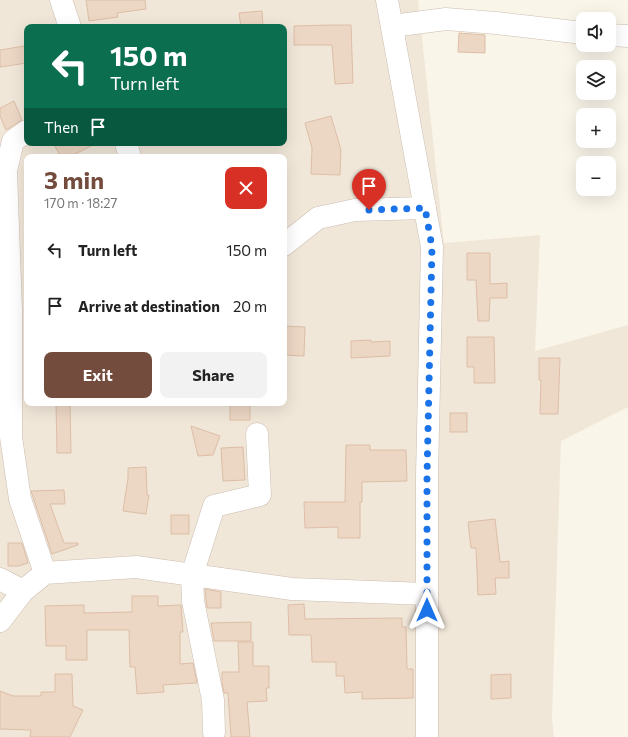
<!DOCTYPE html>
<html lang="en">
<head>
<meta charset="utf-8">
<style>
  :root { --surface:#fff; --page:#f2f2f2; --text:#222; --muted:#767676; --accent:#734c3d }
  body { margin:0; font-family:Commissioner,sans-serif; background:var(--page); color:var(--text); height:100vh; display:flex; flex-direction:column; font-size:15px; white-space:nowrap }
  * { box-sizing:border-box; margin:0 }
  p { font-size:13px; color:var(--muted) }
  .icon { flex:none; width:22px; height:22px; fill:none; stroke:currentColor; stroke-width:2; stroke-linecap:round; stroke-linejoin:round }
  .map { position:relative; flex:1; overflow:hidden }
  .details { position:absolute; left:24px; top:154px; width:263px; height:252px; display:flex; flex-direction:column; background:var(--surface); border-radius:8px; box-shadow:0 4px 16px #0002 }
  .details>* { flex:none }
  .banner { position:absolute; left:24px; top:24px; width:263px; height:122px; border-radius:8px; box-shadow:0 4px 16px #0002; background:#0b6e4f; color:#fff; overflow:hidden }
  .tools { position:absolute; left:576px; top:12px; display:grid; gap:8px }
  .tools a { display:grid; place-items:center; width:40px; height:40px; border-radius:8px; background:var(--surface); box-shadow:0 4px 16px #0002; font-size:20px }
  .pin { position:absolute; display:grid; place-items:center; width:34px; height:34px; color:#fff; margin:-41px -17px; border-radius:50% 50% 50% 0; rotate:-45deg; box-shadow:0 0 4px #0007 }
  .pin .icon { rotate:45deg }
  .me { position:absolute; width:44px; margin:-22px; rotate:0deg; stroke-linejoin:round; filter:drop-shadow(0 0 3px #0008) }
  .turn { display:flex; align-items:center; gap:14px; height:84px; padding:0 20px; font-size:18px }
  .turn .icon { width:52px; height:52px; stroke-width:2.5 }
  .turn b { display:block; font-size:28px; line-height:34px }
  .then { display:flex; align-items:center; height:38px; padding:0 20px; background:#0003; gap:8px; font-size:15px }
  .round { display:grid; place-items:center; flex:none; width:42px; height:42px; border-radius:8px; background:var(--page) }
  .headline { display:flex; align-items:center; justify-content:space-between; height:68px; padding:0 20px }
  h1 { font-size:24px; font-weight:700; line-height:30px; color:var(--accent) }
  .action { display:flex; gap:8px; margin-top:auto; padding:8px 20px }
  .action a { flex:1; height:46px; border-radius:8px; background:var(--accent); color:#fff; font-size:16px; font-weight:700; line-height:46px; text-align:center }
  .action a+a { background:var(--page); color:var(--text) }
  ul { padding:0; list-style:none }
  li { display:flex; align-items:center; gap:12px; height:56px; padding:0 20px }
  li div { flex:1 }
  li b { display:block; font-size:15px }
  li em { font-style:normal }
  .map>svg:first-child { display:block }
  .residential { fill:#f1e7d9; fill-rule:evenodd }
  .building { fill:#ecd6c4; stroke:#ddbea7 }
  .lines { fill:none; stroke-linecap:round; stroke-linejoin:round }
  .minor-casing { stroke:#cbbdb0; stroke-width:23 }
  .minor { stroke:#fff; stroke-width:22 }
  .route { stroke:#1a73e8; stroke-width:7; stroke-dasharray:0 12.6 }
</style>
</head>
<body>
<div class="map">
<svg width="628" height="737" viewBox="0 0 628 737">
  <rect width="100%" height="100%" fill="#faf5e9"/>
  <path class="residential" d="M0 0H418L444 243 540 235 535 351 628 325V407L561 441 552 717 554 737H0ZM27 27H284V143H27ZM27 157H284V403H27Z"/>
  <g class="building">
    <polygon points="86,0 145,0 146,9 117,13 118,17 89,21"/>
    <polygon points="262,11 263,27 241,27 239,13"/>
    <polygon points="331,25 351,25 353,83 335,84 332,45 294,45 294,26"/>
    <polygon points="459,33 485,35 485,53 458,52"/>
    <polygon points="24,46 27,63 0,67 0,50"/>
    <polygon points="14,101 22,120 6,130 0,116 0,108"/>
    <polygon points="331,116 341,150 340,175 311,174 312,148 305,123"/>
    <polygon points="53,143 97,143 69,157 61,157"/>
    <polygon points="467,253 490,253 490,284 507,283 507,298 490,298 489,321 478,321 476,280 467,280"/>
    <polygon points="284,326 305,327 304,356 284,355"/>
    <polygon points="467,337 494,337 495,383 474,383 474,367 467,367"/>
    <polygon points="371,340 371,342 390,341 390,356 351,358 351,341"/>
    <polygon points="539,358 560,358 558,414 540,414 541,380 539,380"/>
    <polygon points="56,403 70,403 71,453 57,453"/>
    <rect x="230" y="403" width="20" height="17"/>
    <rect x="450" y="413" width="17" height="19"/>
    <polygon points="191,426 220,436 213,455 198,456"/>
    <polygon points="346,445 370,445 370,450 406,450 407,481 362,482 362,502 360,502 360,538 338,538 338,527 305,528 304,502 345,502"/>
    <polygon points="243,447 245,480 223,481 221,448"/>
    <polygon points="146,467 147,495 149,495 146,514 123,511 128,478 128,468"/>
    <polygon points="64,490 65,504 50,504 64,543 78,543 78,545 52,554 31,491"/>
    <rect x="171" y="515" width="18" height="19"/>
    <polygon points="495,519 500,562 509,561 509,578 495,578 496,594 478,595 476,548 471,548 468,522"/>
    <polygon points="8,543 22,543 28,563 19,566 8,566"/>
    <polygon points="205,589 221,592 221,608 207,608"/>
    <polygon points="132,596 158,596 158,606 181,605 183,632 180,632 180,664 193,663 197,683 163,685 164,692 137,694 135,667 130,667 129,630 87,630 87,660 66,660 66,646 46,646 45,606 84,605 84,613 132,612"/>
    <polygon points="304,604 305,619 402,618 402,627 406,627 407,669 413,669 413,698 362,699 362,692 345,693 344,676 336,676 336,662 312,662 311,635 289,635 288,605"/>
    <polygon points="251,622 251,641 214,641 211,623"/>
    <polygon points="238,642 253,642 253,666 269,666 269,688 266,688 267,701 247,702 250,737 231,737 228,693 224,693 222,682 222,672 239,672"/>
    <polygon points="55,674 72,674 73,706 83,710 70,737 30,737 31,730 0,729 0,691 13,696 41,696 41,692 55,692"/>
    <polygon points="511,674 511,698 491,699 491,675"/>
  </g>
  <g class="lines">
    <g class="minor-casing">
      <g id="minor">
        <polyline points="61,0 70,27"/>
        <polyline points="387,0 432,247 427,476 427,737"/>
        <polyline points="392,26 446,19 496,23 583,33"/>
        <polyline points="609,35 628,36"/>
        <polyline points="126,143 130,157"/>
        <polyline points="0,171 6,171 11,310 11,437 20,499 45,573"/>
        <polyline points="6,171 13,141 27,131"/>
        <polyline points="284,245 318,218 355,210 425,208"/>
        <polyline points="0,579 23,591"/>
        <polyline points="0,621 23,591 45,573 136,567 292,589 427,594"/>
        <polyline points="214,732 213,700 193,601 192,575 214,506 260,495 257,434"/>
      </g>
    </g>
    <use href="#minor" class="minor"/>
  </g>
  <g class="lines">
    <polyline class="route" points="369,210 425,208 432,247 427,476 427,610"/>
  </g>
</svg>
<div class="tools">
<a><svg class="icon" aria-label="sound" viewBox="0 0 24 24"><path d="M4 9h4l5-4v14l-5-4H4zM17 9q2 3 0 6"/></svg></a>
<a><svg class="icon" aria-label="layers" viewBox="0 0 24 24"><path d="M12 4l9 5-9 5-9-5zM3 14l9 5 9-5"/></svg></a>
<a>+</a>
<a>−</a>
</div>
<div class="pin" style="left:369px;top:210px;background:#d93025"><svg class="icon" aria-label="arrive" viewBox="0 0 24 24"><path d="M6 21V4h12l-3 4 3 4H6"/></svg></div>
<svg class="me" style="left:427px;top:610px" viewBox="-20 -20 40 40"><path d="M0-17L14 15 0 8-14 15z" fill="#1a73e8" stroke="#fff" stroke-width="4"/></svg>
<div class="banner">
<div class="turn"><svg class="icon" aria-label="left" viewBox="0 0 24 24"><path d="M17 20v-9H6M10 6l-5 5 5 5"/></svg><div><b>150 m</b>Turn left</div></div>
<div class="then">Then<svg class="icon" aria-label="arrive" viewBox="0 0 24 24"><path d="M6 21V4h12l-3 4 3 4H6"/></svg></div>
</div>
<section class="details">
<div class="headline"><div><h1>3 min</h1><p>170 m · 18:27</p></div><a class="round" style="background:#d93025;color:#fff"><svg class="icon" aria-label="close" viewBox="0 0 24 24"><path d="M6 6l12 12M18 6L6 18"/></svg></a></div>
<ul>
<li><svg class="icon" aria-label="left" viewBox="0 0 24 24"><path d="M17 20v-9H6M10 6l-5 5 5 5"/></svg><div><b>Turn left</b></div><em>150 m</em></li>
<li><svg class="icon" aria-label="arrive" viewBox="0 0 24 24"><path d="M6 21V4h12l-3 4 3 4H6"/></svg><div><b>Arrive at destination</b></div><em>20 m</em></li>
</ul>
<div class="action"><a>Exit</a><a>Share</a></div>
</section>
</div>
</body>
</html>
